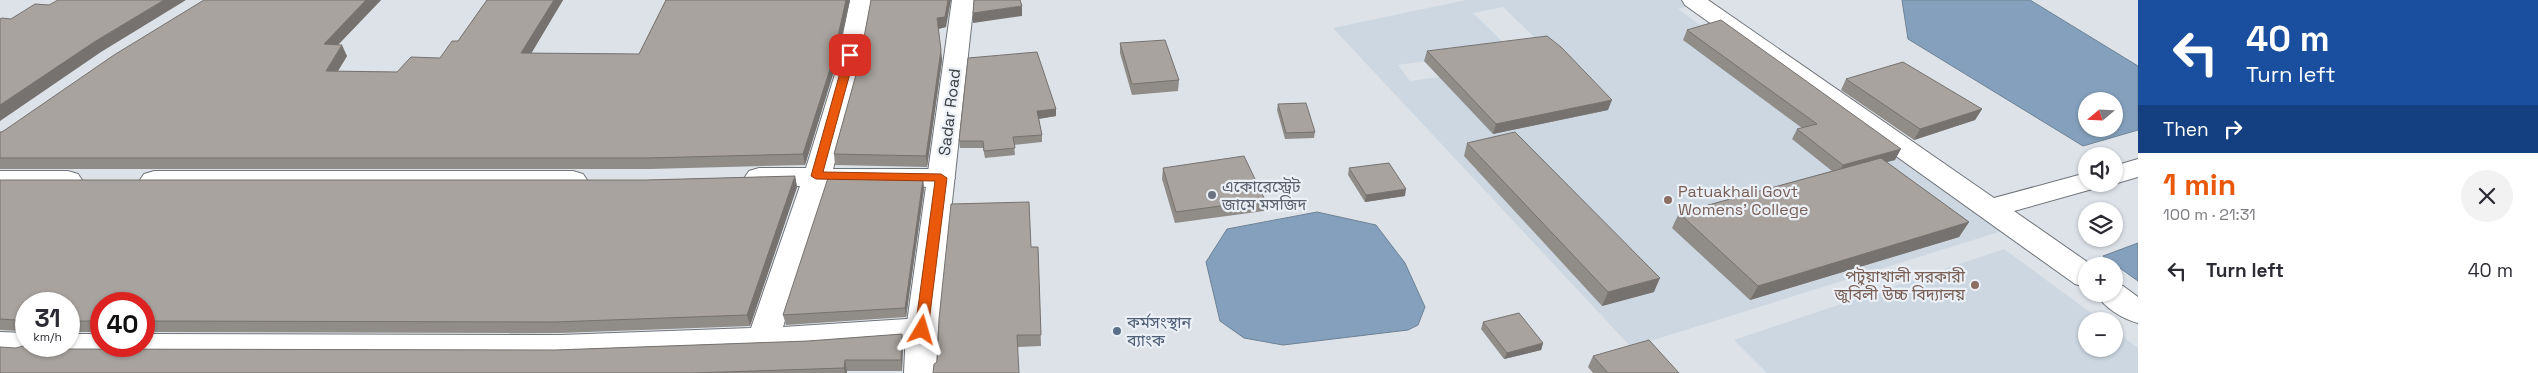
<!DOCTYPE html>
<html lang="en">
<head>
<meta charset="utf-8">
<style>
  :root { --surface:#fff; --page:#f2f2f3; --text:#2b2b33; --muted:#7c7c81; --accent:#ea580c }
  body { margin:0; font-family:"Space Grotesk","Noto Sans Bengali",sans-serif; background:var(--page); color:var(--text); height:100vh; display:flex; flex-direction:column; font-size:19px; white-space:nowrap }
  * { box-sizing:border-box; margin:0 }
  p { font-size:16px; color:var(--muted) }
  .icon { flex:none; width:28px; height:28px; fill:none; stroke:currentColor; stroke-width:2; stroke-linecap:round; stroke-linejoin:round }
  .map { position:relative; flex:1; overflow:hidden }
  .side { display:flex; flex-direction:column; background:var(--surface); width:400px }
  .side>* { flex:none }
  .banner { background:#1a4fa0; color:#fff; overflow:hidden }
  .needle { width:32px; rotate:251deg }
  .buttons { position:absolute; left:2078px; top:92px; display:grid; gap:10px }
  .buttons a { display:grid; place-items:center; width:45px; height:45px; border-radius:50%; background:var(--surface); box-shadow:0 1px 4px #0004; font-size:25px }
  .speed { position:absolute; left:15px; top:292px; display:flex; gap:10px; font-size:25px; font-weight:700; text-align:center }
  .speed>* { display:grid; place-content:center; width:65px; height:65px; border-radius:50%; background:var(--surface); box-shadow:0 1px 4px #0004; line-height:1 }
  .speed small { font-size:12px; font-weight:400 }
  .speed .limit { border:8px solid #d22; background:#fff; color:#111 }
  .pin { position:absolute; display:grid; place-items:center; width:42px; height:42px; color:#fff; margin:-21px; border-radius:10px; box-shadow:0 2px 8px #0006 }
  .me { position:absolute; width:55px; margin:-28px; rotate:7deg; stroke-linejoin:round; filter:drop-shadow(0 0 4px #0008) }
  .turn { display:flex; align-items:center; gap:18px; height:105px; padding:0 25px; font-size:22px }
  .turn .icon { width:65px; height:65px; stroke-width:2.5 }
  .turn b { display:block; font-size:35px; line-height:42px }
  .then { display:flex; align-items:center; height:48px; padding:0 25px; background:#0003; gap:10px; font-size:19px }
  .round { display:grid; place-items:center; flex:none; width:52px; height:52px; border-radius:26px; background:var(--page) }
  .headline { display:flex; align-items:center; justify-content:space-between; height:85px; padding:0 25px }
  h1 { font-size:30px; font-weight:600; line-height:38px; color:var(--accent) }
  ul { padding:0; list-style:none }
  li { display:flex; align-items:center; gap:15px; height:65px; padding:0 25px }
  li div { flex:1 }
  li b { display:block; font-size:19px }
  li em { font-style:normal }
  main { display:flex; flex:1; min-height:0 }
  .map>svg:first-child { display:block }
  .built { fill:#ccd7e2; fill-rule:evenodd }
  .water { fill:#84a0bc; stroke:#6e8296; fill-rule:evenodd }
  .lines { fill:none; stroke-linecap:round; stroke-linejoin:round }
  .street-casing { stroke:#6f7479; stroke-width:2 }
  .secondary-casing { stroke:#6f7479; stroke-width:2 }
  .street { fill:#fff; fill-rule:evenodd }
  .secondary { fill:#fff; fill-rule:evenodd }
  .wall { fill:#908c88 }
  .shaded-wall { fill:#76726f }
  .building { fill:#a8a39e; stroke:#76726f }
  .route { fill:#ea580c; stroke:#983908 }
  .worship-dot { fill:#6b7280; stroke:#eaf0f6; stroke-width:2 }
  .education-dot { fill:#8d6e63; stroke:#eaf0f6; stroke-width:2 }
  .service-dot { fill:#5c6f8a; stroke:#eaf0f6; stroke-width:2 }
  .labels { text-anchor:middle; stroke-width:4.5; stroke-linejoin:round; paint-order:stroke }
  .street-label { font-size:16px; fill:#393b3d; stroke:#eaf0f6 }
  .worship-label { font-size:16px; fill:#5b616d; stroke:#eaf0f6; text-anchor:start }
  .education-label { font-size:16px; fill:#785e54; stroke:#eaf0f6; text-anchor:start }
  .service-label { font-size:16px; fill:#4e5e75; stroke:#eaf0f6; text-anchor:start }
</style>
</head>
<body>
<main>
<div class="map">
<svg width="2138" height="373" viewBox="0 0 2138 373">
  <rect width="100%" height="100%" fill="#dde2e8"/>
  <g class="built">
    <path d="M1466 0H1683L2005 230 1631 347 1333 28ZM1688 6 1710 23 1700 25 1678 9ZM1503 7 1552 54 1510 49 1473 13ZM1456 57 1469 73 1410 81 1398 65ZM1464 156 1654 292 1602 306Z"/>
    <polygon points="2004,249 2102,321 2086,321 2086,349 2114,349 2114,330 2138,348 2138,373 1767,373 1734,340"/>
  </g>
  <g class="water">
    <path d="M1902 0H2030L2138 66V130L2083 146 1908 39ZM2086 101H2114V129H2086Z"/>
    <polygon points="1317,212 1376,225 1405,263 1425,307 1418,325 1408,330 1283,345 1244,338 1220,321 1206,262 1227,229"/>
    <polygon points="2138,243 2138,281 2103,256"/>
  </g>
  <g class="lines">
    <g class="street-casing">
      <g id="street">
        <polygon points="850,0 872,0 859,74 833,169 941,169 951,172 955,178 951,184 941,187 827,186 783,327 922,318 933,322 938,330 933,338 922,342 810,350 560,359 69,358 58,355 53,346 69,346 69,334 101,334 101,346 144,346 144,334 560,335 751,328 800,186 759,186 749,183 745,177 749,171 759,168 806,168 835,74"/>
        <polygon points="0,171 68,171 78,174 82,180 78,186 68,189 0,189"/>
        <polygon points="154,171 573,171 583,174 587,180 583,186 573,189 154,189 144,186 140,180 144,174"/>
        <polygon points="0,332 26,333 26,346 41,346 37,354 26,357 0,356"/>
      </g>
    </g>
    <g class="secondary-casing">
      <g id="secondary">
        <polygon points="952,0 974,0 938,330 936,373 904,373 906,330"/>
        <polygon points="1682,0 1708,0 1994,198 2086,173 2086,184 2099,184 2096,188 2014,211 2093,266 2086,266 2086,287 2075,284 1685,5"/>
        <polygon points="2138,159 2138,177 2114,184 2114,166"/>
        <path d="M2114 284 2123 286 2138 297V323C2123 319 2104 308 2097 294H2114Z"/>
      </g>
    </g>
    <use href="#street" class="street"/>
    <use href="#secondary" class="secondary"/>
  </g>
  <g class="wall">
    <polygon points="381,0 338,45 347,56 338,71 397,72 440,58 458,41 487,0 563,0 531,53 639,54 666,0 850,0 833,74 805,165 650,169 0,169 0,132"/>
    <polygon points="871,0 946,27 938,29 942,60 927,167 835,165 834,154 859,64"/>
    <polygon points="1687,30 1895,160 1886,162 1969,222 1959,237 1750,300 1672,228 1679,213 1832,171 1792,139 1797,129 1802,128 1683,40"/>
    <polygon points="1120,43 1179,80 1178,91 1132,95 1120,53"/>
    <polygon points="1427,51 1608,110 1493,134 1424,61"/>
    <polygon points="1846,79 1982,109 1975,120 1914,140 1841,90"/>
    <polygon points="1278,104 1315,132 1314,138 1285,139 1277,110"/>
    <polygon points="1056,109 1056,116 1039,119 1042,135 1042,142 1014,145 1015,155 985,158 983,148 960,148 959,141"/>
    <polygon points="1467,143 1654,292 1602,306 1464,156"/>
    <polygon points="1163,168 1265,200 1264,211 1175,223 1162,179"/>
    <polygon points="1349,168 1405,196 1365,202 1348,175"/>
    <polygon points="795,176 797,187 750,326 560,333 144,332 144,334 144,304 101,304 101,342 94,332 69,332 69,334 69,304 26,304 26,342 18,333 18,331 0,330 0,180 647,180"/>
    <polygon points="923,179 924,189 906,317 786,325 783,315"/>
    <polygon points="1038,247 1041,346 1018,347 937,362"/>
    <polygon points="1483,322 1543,343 1541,350 1504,359 1481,329"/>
    <polygon points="902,334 903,345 902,371 847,371 847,373 0,373 59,349 555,350 808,341"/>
    <polygon points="1593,356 1679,373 1593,373 1588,367"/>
  </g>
  <g class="shaded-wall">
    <polygon points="164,0 186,0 101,52 0,121 0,105 94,42"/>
    <polygon points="366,0 381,0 329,54 324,44"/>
    <polygon points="554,0 563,0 525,64 521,53"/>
    <polygon points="846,0 850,0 833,74 805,165 803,154"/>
    <polygon points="948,0 951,0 946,27 938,29 937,18"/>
    <polygon points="1022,6 1022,16 973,23 973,13"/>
    <polygon points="342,45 347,56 331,82 326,71"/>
    <polygon points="941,50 942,60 927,167 926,156"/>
    <polygon points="1612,100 1608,110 1493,134 1496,124"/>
    <polygon points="1056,109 1056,116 1037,119 1037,111"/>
    <polygon points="1982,109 1975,120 1914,140 1920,129"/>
    <polygon points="1901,149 1895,160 1837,175 1843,165"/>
    <polygon points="795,176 797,187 750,326 747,315"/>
    <polygon points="923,179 924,189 906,317 905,308"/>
    <polygon points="1406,189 1405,196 1365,202 1366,195"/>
    <polygon points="1969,222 1959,237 1750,300 1758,286"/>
    <polygon points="1660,278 1654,292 1602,306 1608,292"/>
    <polygon points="902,334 903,345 902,371 901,360"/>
    <polygon points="1543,343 1541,350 1504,359 1507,353"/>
    <polygon points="845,360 847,371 847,373 845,373 844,368"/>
  </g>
  <g class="building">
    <polygon points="58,0 164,0 94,42 0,105 0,19 2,18 11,19 35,4 49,5"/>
    <polygon points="204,0 366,0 324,44 342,45 326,71 397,72 411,57 440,58 452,41 458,41 487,0 554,0 521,53 639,54 666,0 846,0 832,63 803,154 647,158 0,158 0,132 2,132 114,55"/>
    <polygon points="871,0 948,0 945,17 937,18 941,50 926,156 834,154 859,64"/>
    <polygon points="974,0 1020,0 1022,6 973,13"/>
    <polygon points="1721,20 1901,149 1843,165 1797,129 1817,124 1687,30"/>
    <polygon points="1547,36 1561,47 1612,100 1496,124 1427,51"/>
    <polygon points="1165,40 1179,80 1132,84 1120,43"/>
    <polygon points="1037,52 1056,109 1037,111 1042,135 1013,137 1015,148 984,151 983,141 959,141 968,58"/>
    <polygon points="1903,62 1982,109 1920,129 1846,79"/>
    <polygon points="1306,103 1315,132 1286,133 1278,104"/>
    <polygon points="1515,132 1660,278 1608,292 1467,143"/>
    <polygon points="1244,156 1265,200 1176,212 1163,168"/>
    <polygon points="1881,158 1969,222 1758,286 1679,213"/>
    <polygon points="1389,163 1406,189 1366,195 1349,168"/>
    <polygon points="795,176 747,315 555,322 144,321 144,304 101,304 101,333 94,333 92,321 69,321 69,304 26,304 26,333 18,333 16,320 0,319 0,180 647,180"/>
    <polygon points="828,178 923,179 905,308 783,315"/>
    <polygon points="1029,202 1031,247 1038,247 1041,335 1017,335 1019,373 933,373 934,364 937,362 939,319 951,204"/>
    <polygon points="1519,313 1543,343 1507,353 1483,322"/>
    <polygon points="902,334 901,360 845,360 844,368 693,373 0,373 0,347 16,348 26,345 26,346 51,346 59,349 555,350 808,341"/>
    <polygon points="1649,340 1679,373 1608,373 1593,356"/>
  </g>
  <polygon class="route" points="850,52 855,55 823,172 941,174 947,178 928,330 922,334 915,330 935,181 816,179 811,176 845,55"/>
  <circle class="worship-dot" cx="1212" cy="195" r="5"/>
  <g class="education-dot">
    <circle cx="1668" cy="200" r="5"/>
    <circle cx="1975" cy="285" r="5"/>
  </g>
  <circle class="service-dot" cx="1117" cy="331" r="5"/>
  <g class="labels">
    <g class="street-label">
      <text transform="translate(949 112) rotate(-83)" y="6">Sadar Road</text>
    </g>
    <g class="worship-label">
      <text x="1222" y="192">একোরেস্ট্রেট<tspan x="1222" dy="18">জামে মসজিদ</tspan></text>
    </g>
    <g class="education-label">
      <text x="1678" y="197">Patuakhali Govt<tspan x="1678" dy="18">Womens' College</tspan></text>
      <text x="1965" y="282" text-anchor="end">পটুয়াখালী সরকারী<tspan x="1965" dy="18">জুবিলী উচ্চ বিদ্যালয়</tspan></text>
    </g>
    <g class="service-label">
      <text x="1127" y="328">কর্মসংস্থান<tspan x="1127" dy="18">ব্যাংক</tspan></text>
    </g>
  </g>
</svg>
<div class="buttons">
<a><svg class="needle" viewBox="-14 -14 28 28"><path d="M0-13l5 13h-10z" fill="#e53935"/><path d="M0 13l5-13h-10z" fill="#7c7c81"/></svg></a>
<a><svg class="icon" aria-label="sound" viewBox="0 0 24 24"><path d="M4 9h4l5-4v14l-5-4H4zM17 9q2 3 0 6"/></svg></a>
<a><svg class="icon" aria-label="layers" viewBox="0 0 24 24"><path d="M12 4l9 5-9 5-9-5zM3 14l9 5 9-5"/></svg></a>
<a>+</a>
<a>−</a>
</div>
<div class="speed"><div>31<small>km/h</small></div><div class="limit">40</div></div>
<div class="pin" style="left:850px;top:55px;background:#d93025"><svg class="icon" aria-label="arrive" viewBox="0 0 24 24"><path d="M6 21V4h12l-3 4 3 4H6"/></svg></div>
<svg class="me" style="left:922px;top:330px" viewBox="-20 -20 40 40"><path d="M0-17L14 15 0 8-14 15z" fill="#ea580c" stroke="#fff" stroke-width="4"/></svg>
</div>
<section class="side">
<div class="banner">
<div class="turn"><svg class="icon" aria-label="left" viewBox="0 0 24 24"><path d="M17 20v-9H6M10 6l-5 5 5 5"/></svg><div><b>40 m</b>Turn left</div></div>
<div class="then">Then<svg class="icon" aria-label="right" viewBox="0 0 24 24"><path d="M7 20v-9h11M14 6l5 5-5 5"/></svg></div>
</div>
<div class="headline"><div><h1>1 min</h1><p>100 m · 21:31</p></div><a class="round"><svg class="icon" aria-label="close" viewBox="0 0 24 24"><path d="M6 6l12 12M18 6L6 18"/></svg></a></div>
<ul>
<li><svg class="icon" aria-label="left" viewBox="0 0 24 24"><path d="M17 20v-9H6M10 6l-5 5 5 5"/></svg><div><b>Turn left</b></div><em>40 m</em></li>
</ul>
</section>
</main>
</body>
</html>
